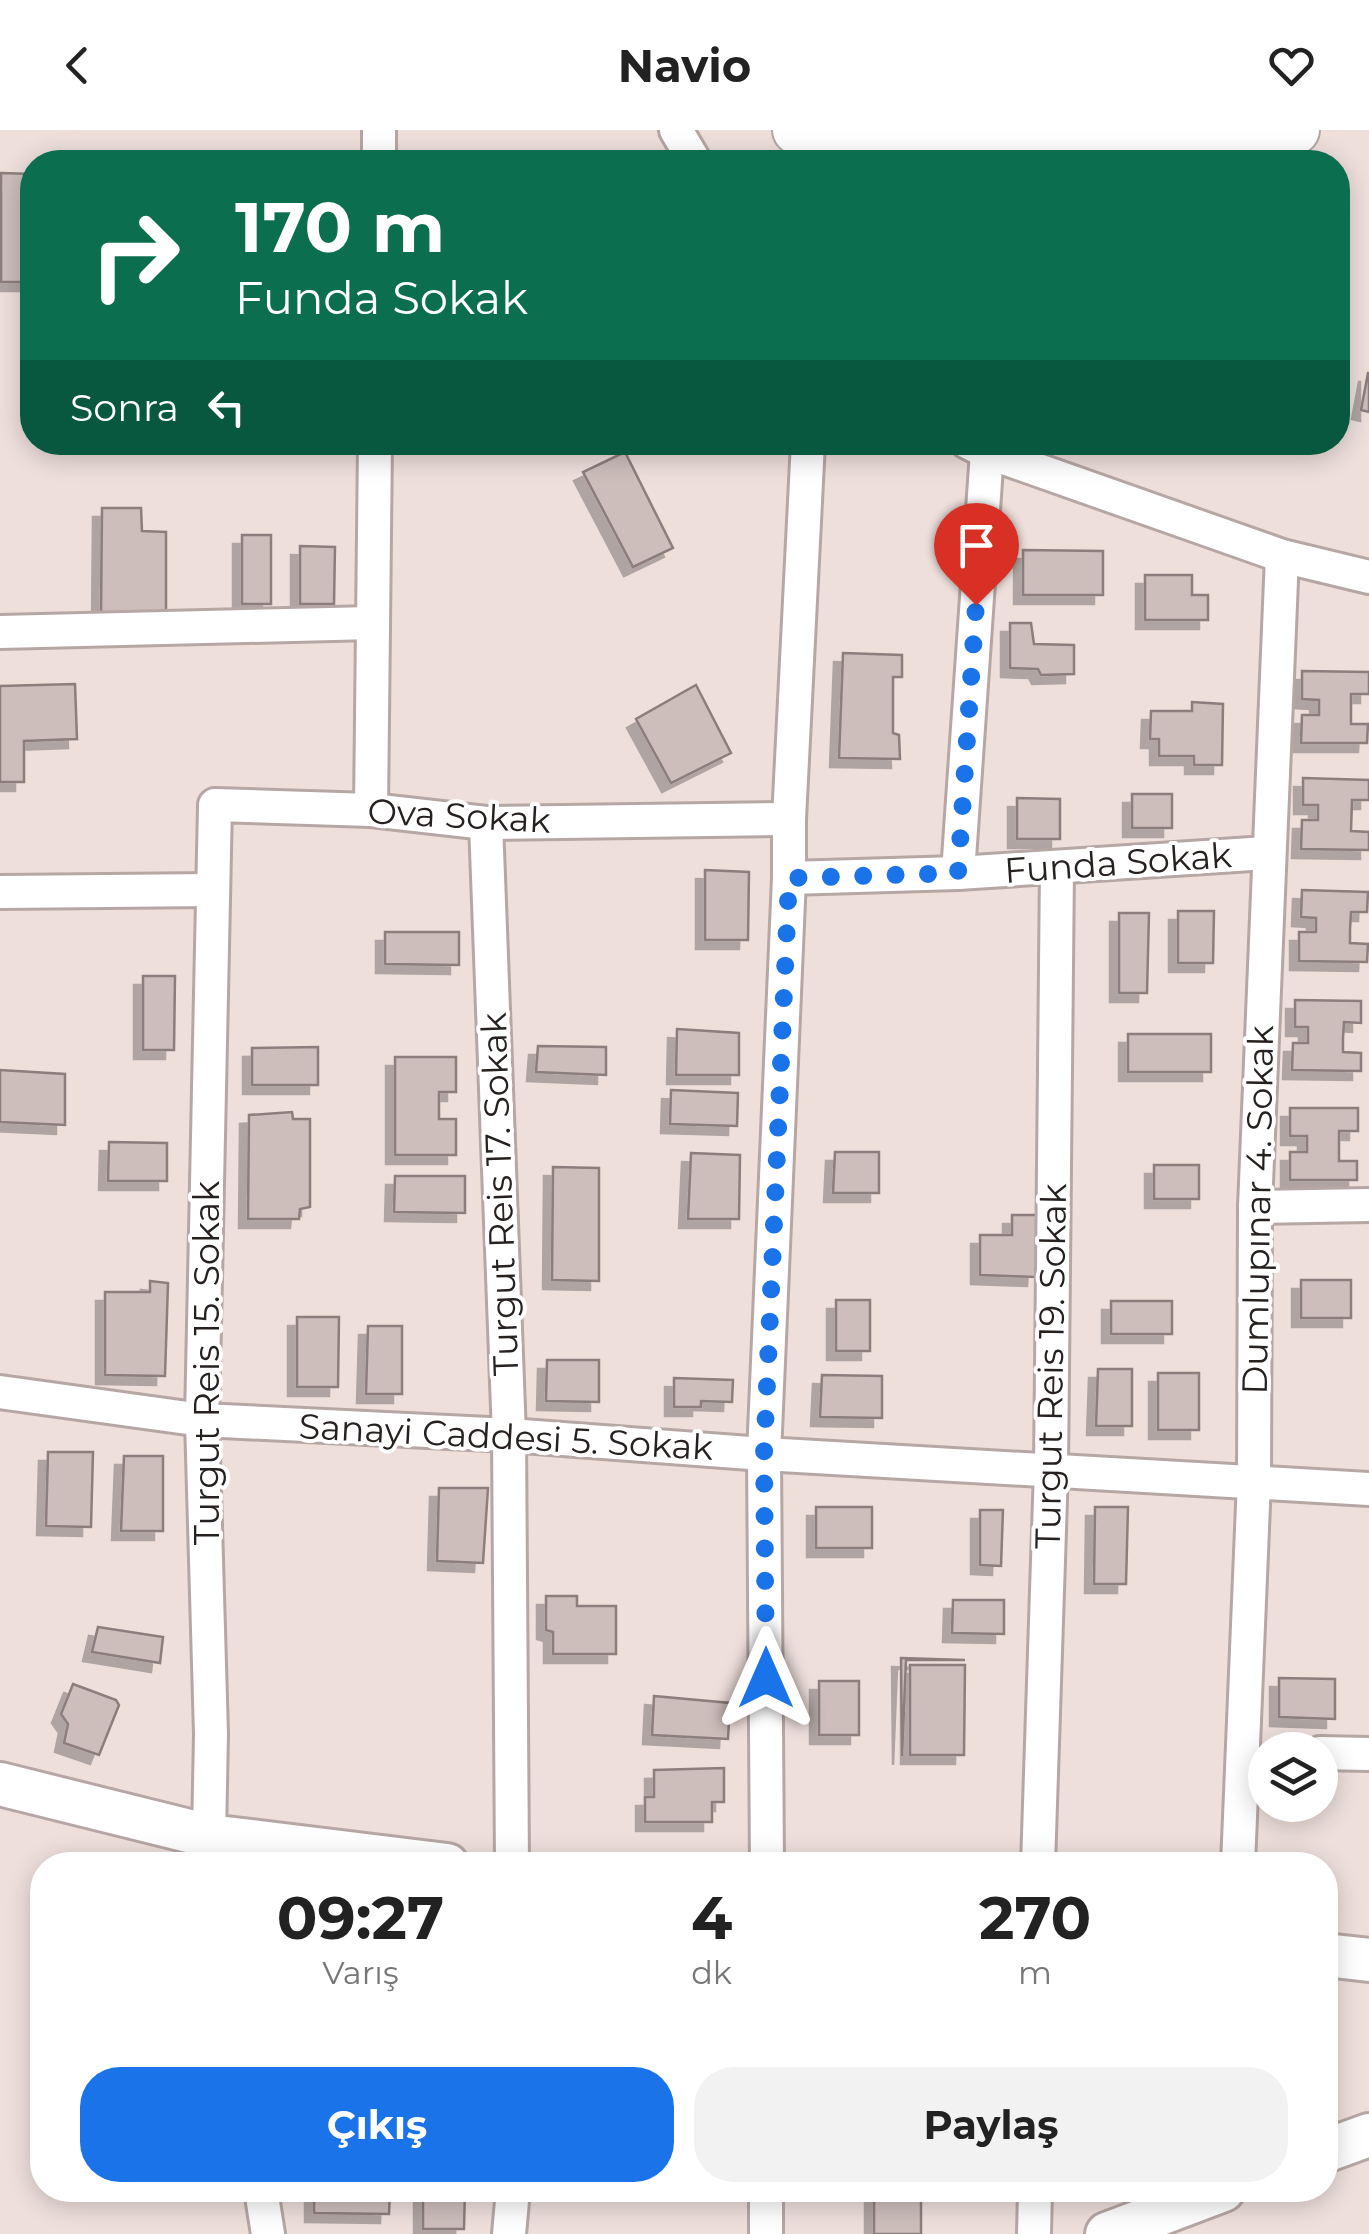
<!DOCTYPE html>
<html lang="tr">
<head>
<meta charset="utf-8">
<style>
  :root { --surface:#fff; --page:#f2f2f2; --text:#222; --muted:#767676; --accent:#1a73e8 }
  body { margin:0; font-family:Montserrat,sans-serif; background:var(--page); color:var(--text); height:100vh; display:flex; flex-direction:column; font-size:38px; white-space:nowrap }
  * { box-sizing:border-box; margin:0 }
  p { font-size:32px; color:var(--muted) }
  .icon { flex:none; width:55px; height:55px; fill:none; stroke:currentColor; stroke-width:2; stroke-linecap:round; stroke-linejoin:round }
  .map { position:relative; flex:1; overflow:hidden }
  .details { position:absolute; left:30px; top:1722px; width:1308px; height:350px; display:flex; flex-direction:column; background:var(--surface); border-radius:40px; box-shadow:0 5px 25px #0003 }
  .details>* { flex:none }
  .top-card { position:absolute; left:20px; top:20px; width:1330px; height:305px; border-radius:40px; box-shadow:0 5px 25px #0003; background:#0b6e4f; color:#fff; overflow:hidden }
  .buttons { position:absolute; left:1248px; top:1602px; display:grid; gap:20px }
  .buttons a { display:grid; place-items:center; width:90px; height:90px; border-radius:50%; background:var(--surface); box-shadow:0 5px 25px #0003; font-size:50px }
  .pin { position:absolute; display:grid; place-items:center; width:85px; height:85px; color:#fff; margin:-102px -42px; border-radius:50% 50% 50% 0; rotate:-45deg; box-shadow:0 0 10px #0007 }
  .pin .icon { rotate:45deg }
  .me { position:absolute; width:110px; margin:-55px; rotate:0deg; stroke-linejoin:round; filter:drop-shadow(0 0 8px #0008) }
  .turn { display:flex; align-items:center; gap:35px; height:210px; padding:0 50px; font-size:45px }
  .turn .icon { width:130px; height:130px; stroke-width:2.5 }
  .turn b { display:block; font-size:70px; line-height:85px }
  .then { display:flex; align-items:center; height:95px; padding:0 50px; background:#0003; gap:20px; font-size:38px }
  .eta { display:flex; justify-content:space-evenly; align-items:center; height:170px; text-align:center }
  .eta b { font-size:60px; font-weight:700; line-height:70px }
  .action { display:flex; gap:20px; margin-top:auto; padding:20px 50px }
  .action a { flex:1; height:115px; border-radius:40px; background:var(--accent); color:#fff; font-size:40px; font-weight:700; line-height:115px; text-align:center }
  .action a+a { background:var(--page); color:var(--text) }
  header { display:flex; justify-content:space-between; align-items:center; height:130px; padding:0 50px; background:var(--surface); font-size:45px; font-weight:700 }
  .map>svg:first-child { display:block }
  .building { fill:#cdbebb; stroke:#8c7e7b; stroke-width:2.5; filter:url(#shadow) }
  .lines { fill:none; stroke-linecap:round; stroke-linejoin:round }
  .minor-casing { stroke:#b6a7a4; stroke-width:38 }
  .tertiary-casing { stroke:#b6a7a4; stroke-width:48 }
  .secondary-casing { stroke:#b6a7a4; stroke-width:52 }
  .minor { stroke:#fff; stroke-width:32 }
  .tertiary { stroke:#fff; stroke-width:42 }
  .secondary { stroke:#fff; stroke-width:48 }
  .route { stroke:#1a73e8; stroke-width:18; stroke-dasharray:0 32.4 }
  .labels { text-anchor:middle; stroke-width:8; stroke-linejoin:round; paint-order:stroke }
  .street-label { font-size:35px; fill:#26201f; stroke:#fff }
</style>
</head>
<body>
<header><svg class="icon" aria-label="back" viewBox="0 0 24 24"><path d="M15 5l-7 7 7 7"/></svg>Navio<svg class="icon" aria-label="heart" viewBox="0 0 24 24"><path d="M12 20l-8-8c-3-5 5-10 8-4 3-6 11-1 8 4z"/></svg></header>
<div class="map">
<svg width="1369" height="2104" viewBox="0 0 1369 2104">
  <defs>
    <filter id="shadow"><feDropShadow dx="-9" dy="9" stdDeviation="0" flood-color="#0004"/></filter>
  </defs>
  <rect width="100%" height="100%" fill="#eedfdb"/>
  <g class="building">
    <polygon points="1,43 32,44 32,152 1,152"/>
    <polygon points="1368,243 1369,243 1369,282 1361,280"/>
    <polygon points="625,322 673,418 633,437 583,342"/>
    <polygon points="102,378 141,378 142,401 166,402 166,484 101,483"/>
    <rect x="242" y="405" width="29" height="69"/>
    <polygon points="300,416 335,417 334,474 300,474"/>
    <polygon points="1023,420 1103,421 1103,465 1023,465"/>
    <polygon points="1145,445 1192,445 1192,465 1208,465 1208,490 1145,490"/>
    <polygon points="1010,493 1031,493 1034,514 1074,515 1074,544 1041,545 1038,539 1010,538"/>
    <polygon points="843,523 902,525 902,547 893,547 893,603 899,605 900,629 839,628"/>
    <polygon points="1302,541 1369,542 1369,564 1351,564 1351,594 1368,594 1367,613 1301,613 1302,585 1319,585 1319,570 1302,569"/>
    <polygon points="75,554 77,609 24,611 24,652 0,652 0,556"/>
    <polygon points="696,555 731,623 671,653 636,589"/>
    <polygon points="1192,572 1223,574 1222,635 1194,635 1194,626 1159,626 1159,609 1150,609 1151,581 1192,581"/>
    <polygon points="1303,648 1369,650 1369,670 1352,670 1351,701 1369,702 1369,720 1301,719 1302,690 1318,690 1318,675 1303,675"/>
    <rect x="1132" y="664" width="40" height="34"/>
    <polygon points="1017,668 1060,669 1060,709 1017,709"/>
    <polygon points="705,740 749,742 748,810 705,810"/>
    <polygon points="1302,760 1368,762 1367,782 1351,782 1350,800 1350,813 1368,814 1367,832 1299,831 1299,802 1316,802 1316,788 1301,787"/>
    <polygon points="1178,781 1214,781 1213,833 1178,833"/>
    <polygon points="1119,783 1149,783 1147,863 1119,863"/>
    <polygon points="385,802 459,802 459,835 385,834"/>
    <polygon points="143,846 175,846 174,920 143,920"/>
    <polygon points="1295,870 1361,871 1361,893 1344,892 1343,908 1343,922 1361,923 1361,941 1292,940 1293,913 1308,913 1308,897 1295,897"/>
    <polygon points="677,899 739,903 739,945 676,945"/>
    <rect x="1128" y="904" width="83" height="38"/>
    <polygon points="538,916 606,917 606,945 536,942"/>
    <polygon points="318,917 318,955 252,955 252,918"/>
    <polygon points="395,927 456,927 456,962 439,962 439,989 456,989 456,1025 395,1025"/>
    <polygon points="0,940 65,944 65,995 0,992"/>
    <polygon points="671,960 738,963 737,996 670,994"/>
    <polygon points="1290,978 1358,978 1358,1001 1339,1001 1339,1031 1357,1031 1357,1050 1290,1050 1290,1022 1307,1022 1307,1006 1290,1006"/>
    <polygon points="292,982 293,989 310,989 310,1077 300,1079 299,1089 248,1089 249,985"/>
    <polygon points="109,1012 167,1013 167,1051 108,1051"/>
    <polygon points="835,1022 879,1022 879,1063 833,1063"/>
    <polygon points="691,1023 740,1025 739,1089 688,1089"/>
    <rect x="1154" y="1035" width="45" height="34"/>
    <polygon points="553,1037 599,1038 599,1151 552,1150"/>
    <polygon points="395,1046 465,1046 465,1083 394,1082"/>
    <polygon points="1012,1085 1040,1085 1036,1147 980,1145 980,1105 1012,1105"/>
    <rect x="1301" y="1150" width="50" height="38"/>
    <polygon points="150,1151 168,1153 165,1246 105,1245 105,1162 150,1162"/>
    <rect x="836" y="1170" width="34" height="51"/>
    <rect x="1111" y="1171" width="61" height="33"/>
    <polygon points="297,1187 339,1187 338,1257 297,1257"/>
    <polygon points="368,1196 402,1196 402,1264 366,1264"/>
    <polygon points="547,1230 599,1230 599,1272 546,1271"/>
    <polygon points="1098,1239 1132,1239 1132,1296 1096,1296"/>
    <rect x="1158" y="1243" width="41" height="57"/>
    <polygon points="822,1245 882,1246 882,1288 820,1287"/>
    <polygon points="674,1248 733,1250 732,1272 701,1271 701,1277 674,1277"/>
    <polygon points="48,1322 93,1322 91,1397 46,1396"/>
    <polygon points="124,1326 163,1326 163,1401 121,1401"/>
    <polygon points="439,1358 488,1358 483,1433 437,1431"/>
    <rect x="816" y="1377" width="56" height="41"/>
    <polygon points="1095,1377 1128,1377 1126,1454 1094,1454"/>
    <polygon points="980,1380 1003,1380 1001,1436 980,1435"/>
    <polygon points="546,1466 577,1466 577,1476 616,1476 616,1524 553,1524 553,1502 546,1500"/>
    <polygon points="953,1470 1004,1470 1004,1504 952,1503"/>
    <polygon points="98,1497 163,1507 160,1533 92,1522"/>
    <polygon points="901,1528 965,1530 906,1530 902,1626"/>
    <polygon points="910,1535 965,1535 964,1625 910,1625"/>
    <polygon points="1279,1548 1335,1549 1335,1589 1279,1587"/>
    <rect x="819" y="1551" width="40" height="54"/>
    <polygon points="73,1554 116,1570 119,1575 99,1625 64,1613 68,1594 61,1584"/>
    <polygon points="654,1566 730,1573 728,1609 652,1605"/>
    <polygon points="724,1638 724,1672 712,1672 712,1692 645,1692 645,1667 654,1667 654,1640"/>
    <polygon points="314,2060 390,2060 389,2084 314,2083"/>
    <polygon points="423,2060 465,2060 464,2099 423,2099"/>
    <rect x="874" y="2060" width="47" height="44"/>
  </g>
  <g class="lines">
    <g class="minor-casing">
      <g id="minor">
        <polyline points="676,0 695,32"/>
        <polyline points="379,32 379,0"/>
        <polyline points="967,312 987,322 1282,426 1369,447"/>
        <polyline points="0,502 373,493"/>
        <polyline points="371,680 375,312"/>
        <polyline points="486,693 509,1305 512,1735"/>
        <polyline points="958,743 987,322"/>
        <polyline points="789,748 958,743 1267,723"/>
        <polyline points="0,762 213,760"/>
        <polyline points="1255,1077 1369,1075"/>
        <polyline points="0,1262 202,1290 509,1305 764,1324 1369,1359"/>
        <polyline points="1320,1623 1369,1624"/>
        <polyline points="214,1735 209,1706 211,1604 202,1290 215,675 371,680 486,693 789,689"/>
        <polyline points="767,1735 764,1324 789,748 789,689 808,312"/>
        <polyline points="1038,1735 1051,1339 1057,737"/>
        <polyline points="1238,1735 1254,1351 1255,1077 1282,426"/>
        <polyline points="261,2060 268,2104"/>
        <polyline points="509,2104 513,2060"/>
        <polyline points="766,2104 766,2060"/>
        <polyline points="1034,2104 1035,2060"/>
      </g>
    </g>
    <g class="tertiary-casing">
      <g id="tertiary">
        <polyline points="0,1654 209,1706 447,1735"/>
        <polyline points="1325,1825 1369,1830"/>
        <polyline points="1325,2021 1369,2005"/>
        <polyline points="1107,2104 1223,2060"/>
      </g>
    </g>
    <g class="secondary-casing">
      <polyline id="secondary" points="797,0 1066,8 1277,9 1295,0"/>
    </g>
    <use href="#minor" class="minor"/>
    <use href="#tertiary" class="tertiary"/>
    <use href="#secondary" class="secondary"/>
  </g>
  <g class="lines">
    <polyline class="route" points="766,1548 764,1324 789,748 958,743 976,475"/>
  </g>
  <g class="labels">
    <g class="street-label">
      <text transform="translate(459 686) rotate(3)" y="12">Ova Sokak</text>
      <text transform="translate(1118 733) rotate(-4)" y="12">Funda Sokak</text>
      <text transform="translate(500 1064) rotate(-92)" y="12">Turgut Reis 17. Sokak</text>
      <text transform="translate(1258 1080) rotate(-89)" y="12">Dumlupınar 4. Sokak</text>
      <text transform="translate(207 1233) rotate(-90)" y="12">Turgut Reis 15. Sokak</text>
      <text transform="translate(1051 1236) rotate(-89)" y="12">Turgut Reis 19. Sokak</text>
      <text transform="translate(506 1307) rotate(3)" y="12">Sanayi Caddesi 5. Sokak</text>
    </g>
  </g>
</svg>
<div class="buttons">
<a><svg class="icon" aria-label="layers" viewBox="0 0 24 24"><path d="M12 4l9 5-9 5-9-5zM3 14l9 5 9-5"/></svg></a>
</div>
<div class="pin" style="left:976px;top:475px;background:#d93025"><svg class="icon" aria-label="arrive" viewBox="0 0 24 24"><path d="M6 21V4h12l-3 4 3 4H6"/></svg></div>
<svg class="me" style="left:766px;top:1548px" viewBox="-20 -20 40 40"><path d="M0-17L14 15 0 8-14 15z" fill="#1a73e8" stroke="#fff" stroke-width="4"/></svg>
<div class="top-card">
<div class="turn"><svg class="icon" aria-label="right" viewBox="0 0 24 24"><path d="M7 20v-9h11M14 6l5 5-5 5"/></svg><div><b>170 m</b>Funda Sokak</div></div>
<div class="then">Sonra<svg class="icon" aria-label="left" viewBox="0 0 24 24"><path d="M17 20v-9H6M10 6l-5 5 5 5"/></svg></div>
</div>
<section class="details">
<div class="eta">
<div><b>09:27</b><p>Varış</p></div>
<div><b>4</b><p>dk</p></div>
<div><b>270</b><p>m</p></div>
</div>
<div class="action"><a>Çıkış</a><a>Paylaş</a></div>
</section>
</div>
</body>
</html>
